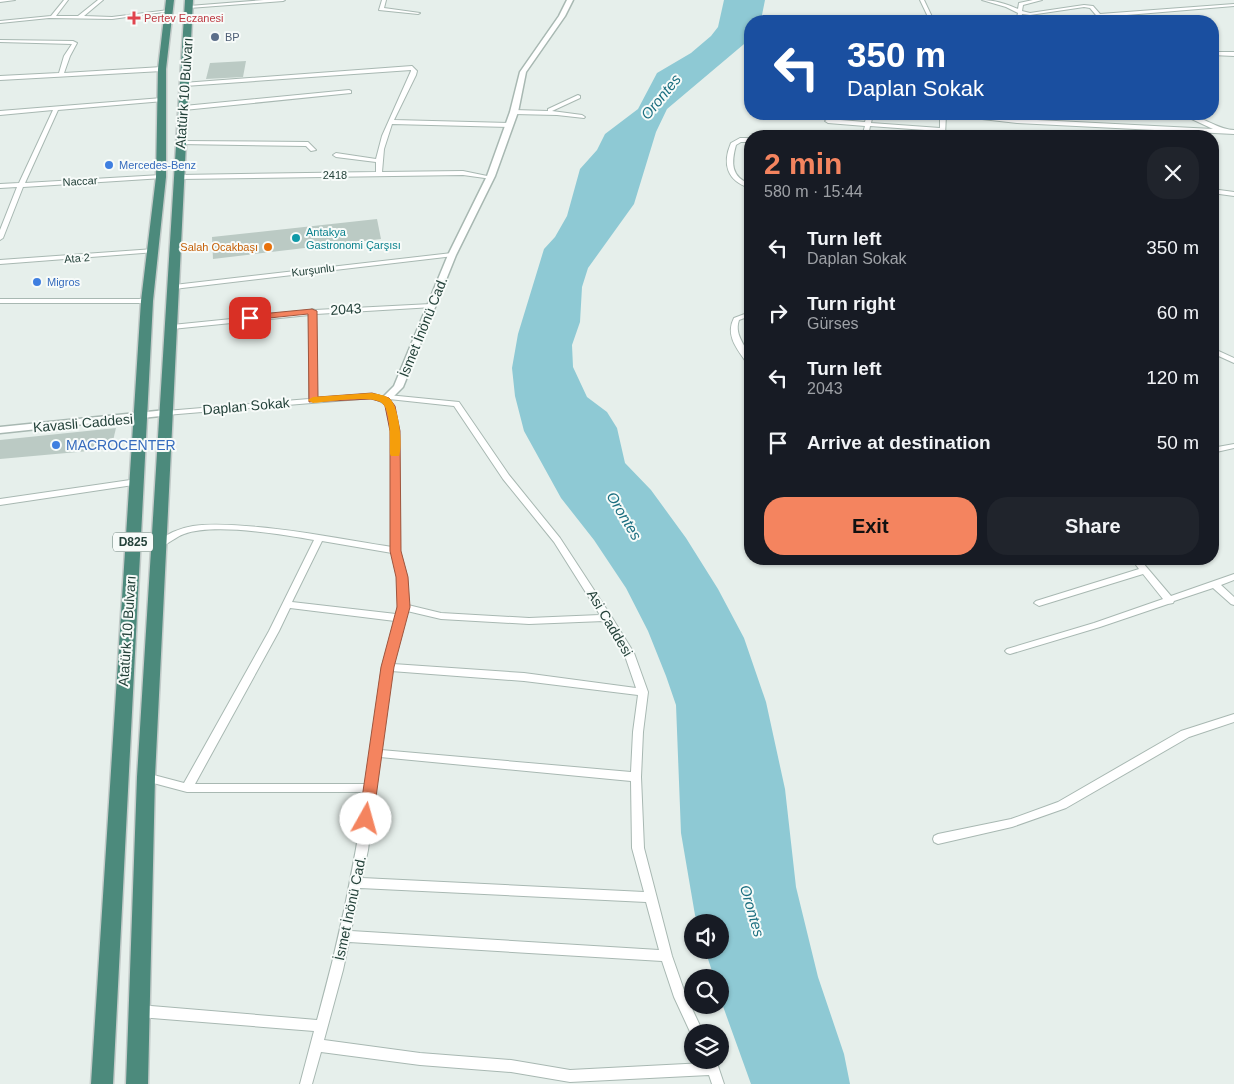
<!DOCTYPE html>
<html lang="en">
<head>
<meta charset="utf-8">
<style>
  :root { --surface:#171b24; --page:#20242c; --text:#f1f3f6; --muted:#9ea1a6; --accent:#f4845f }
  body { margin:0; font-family:Arial,sans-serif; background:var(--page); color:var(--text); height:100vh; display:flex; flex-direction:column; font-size:19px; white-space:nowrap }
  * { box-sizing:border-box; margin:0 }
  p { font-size:16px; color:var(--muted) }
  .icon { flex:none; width:28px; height:28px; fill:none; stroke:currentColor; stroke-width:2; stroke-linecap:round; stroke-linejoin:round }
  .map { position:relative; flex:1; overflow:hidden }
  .sheet { position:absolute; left:744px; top:130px; width:475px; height:435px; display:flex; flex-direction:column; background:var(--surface); border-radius:20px; box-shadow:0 1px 4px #0004 }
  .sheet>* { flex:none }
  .guide { position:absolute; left:744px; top:15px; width:475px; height:105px; border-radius:20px; box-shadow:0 1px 4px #0004; background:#1a4fa0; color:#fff; overflow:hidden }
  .fabs { position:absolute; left:684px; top:914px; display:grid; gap:10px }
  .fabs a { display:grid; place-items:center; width:45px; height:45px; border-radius:50%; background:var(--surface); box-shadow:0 1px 4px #0004; font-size:25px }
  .pin { position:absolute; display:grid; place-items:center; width:42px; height:42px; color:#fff; margin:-21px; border-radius:10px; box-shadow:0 2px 8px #0006 }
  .me { position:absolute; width:55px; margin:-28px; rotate:7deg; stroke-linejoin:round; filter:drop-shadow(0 0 4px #0008) }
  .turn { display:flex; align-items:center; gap:18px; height:105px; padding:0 20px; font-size:22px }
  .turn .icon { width:65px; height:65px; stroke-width:2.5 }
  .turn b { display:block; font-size:35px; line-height:42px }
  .round { display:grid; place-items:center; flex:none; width:52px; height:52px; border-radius:20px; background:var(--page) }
  .headline { display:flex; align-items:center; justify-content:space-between; height:85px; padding:0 20px }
  h1 { font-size:30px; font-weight:700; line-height:38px; color:var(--accent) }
  .action { display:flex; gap:10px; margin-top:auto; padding:10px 20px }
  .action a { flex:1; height:58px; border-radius:20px; background:var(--accent); color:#111; font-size:20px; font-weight:700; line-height:58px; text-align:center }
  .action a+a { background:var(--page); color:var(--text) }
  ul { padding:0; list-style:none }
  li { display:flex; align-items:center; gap:15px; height:65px; padding:0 20px }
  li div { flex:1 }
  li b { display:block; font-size:19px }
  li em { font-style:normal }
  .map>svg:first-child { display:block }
  .water { fill:#8ec9d4 }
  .building { fill:#bbcac4 }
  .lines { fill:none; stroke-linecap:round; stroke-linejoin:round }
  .minor-casing { stroke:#a8b8b2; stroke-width:2 }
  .tertiary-casing { stroke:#a8b8b2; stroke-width:3 }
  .trunk-casing { stroke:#c2cac8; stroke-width:3 }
  .minor { fill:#fff; fill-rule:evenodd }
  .tertiary { fill:#fff; fill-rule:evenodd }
  .trunk { fill:#4c8a7c; fill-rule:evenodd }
  .route { fill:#f4845f; stroke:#9f563e }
  .slow { fill:#f59e0b }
  .health-dot { fill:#e0444e; stroke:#f7fbf9; stroke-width:2 }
  .service-dot { fill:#5c6f8a; stroke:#f7fbf9; stroke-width:2 }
  .shop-dot { fill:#3f7fe0; stroke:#f7fbf9; stroke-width:2 }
  .culture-dot { fill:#0f9aa8; stroke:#f7fbf9; stroke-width:2 }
  .food-dot { fill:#e8710a; stroke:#f7fbf9; stroke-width:2 }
  .labels { text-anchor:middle; stroke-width:4; stroke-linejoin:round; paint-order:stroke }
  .far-health-label { font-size:11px; fill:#be3a42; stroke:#f7fbf9; text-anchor:start }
  .far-service-label { font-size:11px; fill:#4e5e75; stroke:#f7fbf9; text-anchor:start }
  .far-shop-label { font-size:11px; fill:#366cbe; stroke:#f7fbf9; text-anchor:start }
  .far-street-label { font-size:11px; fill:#24423a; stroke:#f7fbf9 }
  .far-culture-label { font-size:11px; fill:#0d838f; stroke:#f7fbf9; text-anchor:start }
  .far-food-label { font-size:11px; fill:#c56008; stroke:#f7fbf9; text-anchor:end }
  .shield { fill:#f7fbf9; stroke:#637a73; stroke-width:1 }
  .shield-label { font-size:12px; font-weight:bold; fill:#24423a }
  .street-label { font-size:14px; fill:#24423a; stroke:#f7fbf9 }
  .shop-label { font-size:14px; fill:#366cbe; stroke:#f7fbf9; text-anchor:start }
  .water-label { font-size:15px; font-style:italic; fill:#1c6f80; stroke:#f7fbf9 }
</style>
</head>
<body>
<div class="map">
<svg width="1234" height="1084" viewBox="0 0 1234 1084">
  <rect width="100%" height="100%" fill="#e6efeb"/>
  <polygon class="water" points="724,0 765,0 761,20 750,21 750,39 667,109 656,132 634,204 588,268 582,287 580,322 572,345 573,367 587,397 607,412 617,428 625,463 651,490 686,538 718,589 744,638 766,702 785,789 796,887 818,977 844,1054 850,1084 751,1084 720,998 720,978 714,977 705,950 720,950 720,922 697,922 695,915 681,833 676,705 666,676 648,631 626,588 594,540 561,498 524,431 515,396 512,368 518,334 544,249 555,237 567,216 580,169 597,150 605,134 638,109 657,73 691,53 711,36 718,27"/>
  <g class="building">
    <polygon points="246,61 243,77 206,79 210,63"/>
    <polygon points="377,219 381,239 213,259 212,237"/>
    <polygon points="116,428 111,449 0,459 0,440"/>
  </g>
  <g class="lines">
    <g class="minor-casing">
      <g id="minor">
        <polygon points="0,0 15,0 0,2"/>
        <polygon points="64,0 68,0 56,16 78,16 98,0 103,0 84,16 112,17 169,10 171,11 112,19 49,18 0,23 0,21 51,16"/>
        <polygon points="264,0 285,0 283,1 189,8 187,7 189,6"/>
        <polygon points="382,0 386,0 384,8 420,13 418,14 379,10"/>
        <polygon points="920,0 924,0 934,21 930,21"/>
        <path d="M982 0C994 0 1007 4 1018 9L1019 3 1033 0H1042L1023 5 1022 11 1030 13 1084 5 1093 6 1100 14 1234 4V6L1103 17 1105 20 1104 21H1101L1090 8 1084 7 1030 15 1022 14 1021 19 1017 21H1012L1017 17 1018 13 1006 7Z"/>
        <polygon points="0,40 73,41 77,43 70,56 64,73 162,67 165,69 162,71 0,80 0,76 59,73 64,56 72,44 0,42"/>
        <polygon points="1212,52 1234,52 1234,56 1212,55"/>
        <polygon points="412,66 417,71 416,75 394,120 509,123 512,125 509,127 392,124 384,149 382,172 463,171 492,177 492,179 463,175 179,179 176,177 179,175 376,172 376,162 336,157 333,155 336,153 376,159 382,136 411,71 411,70 185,86 183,85 183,83"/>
        <polygon points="349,90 351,91 351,93 184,110 181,108 184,106"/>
        <polygon points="578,95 580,96 580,98 552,111 582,115 585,117 584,118 557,115 514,114 511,112 514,110 548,111 548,109"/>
        <polygon points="162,98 164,99 164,101 58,110 25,183 161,175 164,177 163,178 23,187 3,238 0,240 0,230 17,187 0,188 0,184 19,183 53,110 0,115 0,111"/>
        <polygon points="867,114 873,114 871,123 940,128 940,114 946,114 945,136 939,136 939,131 870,126 868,136 862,136 865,126 828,123 825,121 828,119 865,122"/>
        <path d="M953 114H968L1017 119 1213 129 1181 114C1199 113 1215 129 1234 130V134L1017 123 956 116Z"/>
        <path d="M750 138V142H741L736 145C731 163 731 177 750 184V188C727 181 722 164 731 143L740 138Z"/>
        <polygon points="181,141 308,142 316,150 311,151 306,146 179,144 178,143"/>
        <polygon points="1212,189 1234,192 1234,196 1212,193"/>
        <polygon points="154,249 156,250 156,252 0,264 0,260"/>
        <polygon points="452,253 454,254 454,256 174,289 171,287 174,285"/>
        <polygon points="0,299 147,299 150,301 147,303 0,303"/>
        <path d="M431 304 433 305V307L316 314 317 398 372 394 384 397 388 395 459 402 509 475 560 538 611 616 634 653 648 692 643 732 641 777 644 848 672 956 686 996 703 1032H692V1036L674 997 662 961 349 942 343 970 324 1040 420 1053 511 1060 570 1070 705 1063 704 1060H716L724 1084H712L709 1075 570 1082 511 1072 420 1065 321 1052 312 1084H300L314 1031 139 1017 135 1015 133 1011 135 1007 139 1005 317 1020C338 945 354 870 365 792H187L142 780 141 777 142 774 146 773 184 783 269 631 314 540C281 534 214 523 184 534 175 537 169 544 160 547L156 544C165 534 180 528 193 526 214 523 237 525 258 527 303 531 347 540 392 547L391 431 386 406 382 402 372 398 166 415 162 413 166 411 309 399V315L172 329 168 327 172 325 309 311 312 309 315 310ZM389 399 454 406 503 479 554 542 600 615 529 618 441 613 408 605 407 577 400 551 399 431 394 406ZM322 541 392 553C397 573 402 595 396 614L292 602ZM290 608 395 621 382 667 366 784H195L279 631ZM407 611 441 619 529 624 604 621 624 653 636 688 524 673 393 664ZM391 671 524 681 638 695 633 732 631 772 381 750ZM380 757 631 781 632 848 644 892 362 878 368 850ZM360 888 646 902 659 950 351 931Z"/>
        <path d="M750 312V316L739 320C733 338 750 347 750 363H747C737 349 725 335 734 318Z"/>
        <polygon points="1212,348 1234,358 1234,363 1212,353"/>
        <polygon points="1234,444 1234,448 1212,453 1212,448"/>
        <polygon points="137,479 140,480 141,482 140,484 0,505 0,499"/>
        <polygon points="1140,562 1143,563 1171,596 1234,574 1234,580 1221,585 1234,597 1234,605 1231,604 1213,588 1174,601 1173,603 1168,604 1100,627 1010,654 1007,653 1005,651 1007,649 1094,623 1163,599 1143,574 1039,606 1034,603 1036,601 1139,569 1136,565"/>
        <polygon points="1234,714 1234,722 1189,737 1066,808 1012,827 938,844 934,842 933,839 934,836 938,834 1011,819 1058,802 1181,731"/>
      </g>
    </g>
    <g class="tertiary-casing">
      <g id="tertiary">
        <polygon points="567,0 573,0 565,16 526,72 518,112 495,176 456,255 403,387 388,402 382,402 380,400 394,386 448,255 487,176 510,112 520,72 559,16"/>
        <polygon points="166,410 171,413 170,415 0,433 0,427"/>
      </g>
    </g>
    <g class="trunk-casing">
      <g id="trunk">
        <polygon points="166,0 174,0 166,69 166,177 153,301 113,1084 91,1084 141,301 156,177 158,69"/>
        <polygon points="185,0 193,0 155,777 148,1084 126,1084 137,777"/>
      </g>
    </g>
    <use href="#minor" class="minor"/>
    <use href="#tertiary" class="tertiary"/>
    <use href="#trunk" class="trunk"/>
  </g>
  <polygon class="route" points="312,309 317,311 318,397 372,393 389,398 395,406 400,431 401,551 408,577 410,607 394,667 373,819 371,823 361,823 359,819 381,667 397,607 396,577 390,551 390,431 385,406 382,402 371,399 309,402 308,314 250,320 246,318 250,315"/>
  <path class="slow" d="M372 393C377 394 386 395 390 399 399 407 403 446 399 456H391L390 454C390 443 391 412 383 404 374 394 327 402 313 403L308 400 313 397Z"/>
  <path class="health-dot" d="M131.5 10.5h5v5h5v5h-5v5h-5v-5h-5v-5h5z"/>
  <circle class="service-dot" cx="215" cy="37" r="5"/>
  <g class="shop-dot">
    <circle cx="109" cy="165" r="5"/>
    <circle cx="37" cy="282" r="5"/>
    <circle cx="56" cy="445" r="5"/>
  </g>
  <circle class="culture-dot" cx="296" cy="238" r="5"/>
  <circle class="food-dot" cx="268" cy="247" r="5"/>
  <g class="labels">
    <g class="far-health-label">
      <text x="144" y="22">Pertev Eczanesi</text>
    </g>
    <g class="far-service-label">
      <text x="225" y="41">BP</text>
    </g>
    <g class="far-shop-label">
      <text x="119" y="169">Mercedes-Benz</text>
      <text x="47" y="286">Migros</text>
    </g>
    <g class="far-street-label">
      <text x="335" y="179">2418</text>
      <text transform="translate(80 181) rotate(-3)" y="4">Naccar</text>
      <text transform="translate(77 258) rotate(-5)" y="4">Ata 2</text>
      <text transform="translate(313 270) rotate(-7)" y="4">Kurşunlu</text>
    </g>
    <g class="far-culture-label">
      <text x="306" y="236">Antakya<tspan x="306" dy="13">Gastronomi Çarşısı</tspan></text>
    </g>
    <g class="far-food-label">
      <text x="258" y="251">Salah Ocakbaşı</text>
    </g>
    <rect class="shield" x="113" y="532.5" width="40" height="19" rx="4"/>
    <g class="shield-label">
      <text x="133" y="546">D825</text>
    </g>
    <g class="street-label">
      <text transform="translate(184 93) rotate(-86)" y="5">Atatürk 10 Bulvarı</text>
      <text transform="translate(346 309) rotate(-4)" y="5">2043</text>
      <text transform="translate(423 327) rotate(-68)" y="5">İsmet İnönü Cad.</text>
      <text transform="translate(246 406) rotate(-5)" y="5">Daplan Sokak</text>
      <text transform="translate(83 423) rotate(-5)" y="5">Kavasli Caddesi</text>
      <text transform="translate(610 623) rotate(59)" y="5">Asi Caddesi</text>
      <text transform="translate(127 631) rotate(-86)" y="5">Atatürk 10 Bulvarı</text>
      <text transform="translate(350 908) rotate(-78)" y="5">İsmet İnönü Cad.</text>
    </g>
    <g class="shop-label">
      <text x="66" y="450">MACROCENTER</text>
    </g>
    <g class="water-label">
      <text transform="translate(661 97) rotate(-51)" y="5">Orontes</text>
      <text transform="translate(624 516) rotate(59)" y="5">Orontes</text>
      <text transform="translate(752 911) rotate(74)" y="5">Orontes</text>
    </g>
  </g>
</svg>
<div class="fabs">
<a><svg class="icon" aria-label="sound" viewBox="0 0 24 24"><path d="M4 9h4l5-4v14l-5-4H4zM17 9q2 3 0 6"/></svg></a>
<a><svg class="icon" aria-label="search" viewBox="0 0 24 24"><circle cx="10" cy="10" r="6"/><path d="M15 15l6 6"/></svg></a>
<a><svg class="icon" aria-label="layers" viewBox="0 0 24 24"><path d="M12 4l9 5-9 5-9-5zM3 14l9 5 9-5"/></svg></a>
</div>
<div class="pin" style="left:250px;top:318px;background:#d93025"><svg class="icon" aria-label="arrive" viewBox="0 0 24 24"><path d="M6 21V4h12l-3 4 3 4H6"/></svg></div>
<svg class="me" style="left:366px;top:819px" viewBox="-20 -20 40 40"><circle r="19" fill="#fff"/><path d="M0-13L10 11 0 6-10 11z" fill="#f4845f"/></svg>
<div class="guide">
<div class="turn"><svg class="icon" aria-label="left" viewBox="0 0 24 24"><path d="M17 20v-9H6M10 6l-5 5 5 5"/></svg><div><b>350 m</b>Daplan Sokak</div></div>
</div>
<section class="sheet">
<div class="headline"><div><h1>2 min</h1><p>580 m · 15:44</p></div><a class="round"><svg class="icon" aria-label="close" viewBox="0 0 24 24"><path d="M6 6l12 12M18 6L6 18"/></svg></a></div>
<ul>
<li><svg class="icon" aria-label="left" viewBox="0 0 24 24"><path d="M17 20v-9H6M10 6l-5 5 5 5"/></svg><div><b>Turn left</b><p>Daplan Sokak</p></div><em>350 m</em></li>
<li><svg class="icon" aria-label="right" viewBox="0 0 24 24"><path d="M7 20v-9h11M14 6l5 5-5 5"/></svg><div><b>Turn right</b><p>Gürses</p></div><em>60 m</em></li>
<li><svg class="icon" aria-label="left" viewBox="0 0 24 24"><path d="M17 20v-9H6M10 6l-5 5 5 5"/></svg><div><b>Turn left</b><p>2043</p></div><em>120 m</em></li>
<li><svg class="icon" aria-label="arrive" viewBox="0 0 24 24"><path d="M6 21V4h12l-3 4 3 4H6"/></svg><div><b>Arrive at destination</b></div><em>50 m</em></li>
</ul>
<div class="action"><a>Exit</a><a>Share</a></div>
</section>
</div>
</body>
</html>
